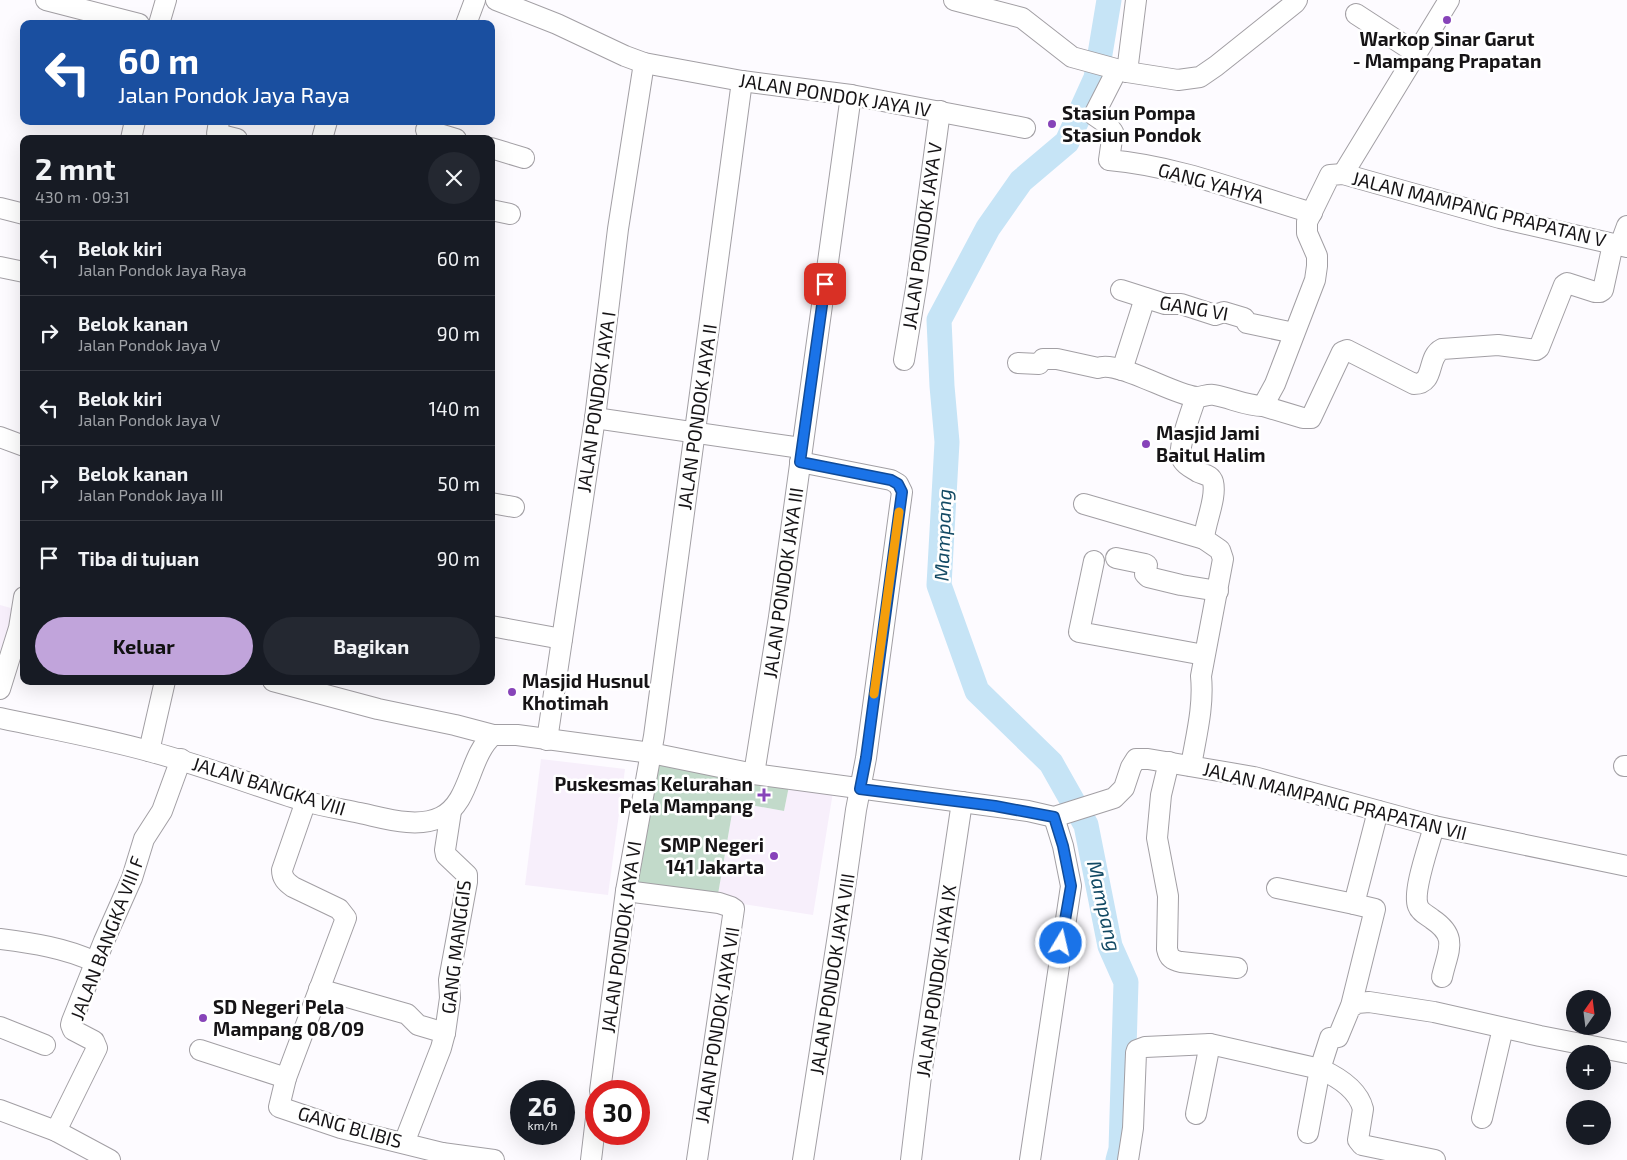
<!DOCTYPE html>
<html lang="id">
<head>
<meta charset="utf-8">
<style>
  :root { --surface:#171b24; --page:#242831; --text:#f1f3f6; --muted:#9ea1a6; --line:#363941; --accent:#c1a4db }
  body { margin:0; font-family:"Exo 2",sans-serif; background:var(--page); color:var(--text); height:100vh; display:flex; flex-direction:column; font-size:19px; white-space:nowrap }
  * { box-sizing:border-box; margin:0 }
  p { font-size:16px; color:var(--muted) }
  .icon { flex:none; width:28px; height:28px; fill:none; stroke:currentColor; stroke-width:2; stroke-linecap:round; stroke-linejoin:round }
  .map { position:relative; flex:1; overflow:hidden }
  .details { position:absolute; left:20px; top:135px; width:475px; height:550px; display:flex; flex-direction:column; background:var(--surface); border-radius:10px; box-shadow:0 5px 20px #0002 }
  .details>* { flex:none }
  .banner { position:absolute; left:20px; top:20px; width:475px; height:105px; border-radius:10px; box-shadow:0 5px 20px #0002; background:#1a4fa0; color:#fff; overflow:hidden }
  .needle { width:32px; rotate:14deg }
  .tools { position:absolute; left:1566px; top:990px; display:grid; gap:10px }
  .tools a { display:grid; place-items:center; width:45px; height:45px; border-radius:50%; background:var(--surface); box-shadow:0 5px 20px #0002; font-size:25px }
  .speed { position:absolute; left:510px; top:1080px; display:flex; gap:10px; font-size:25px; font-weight:700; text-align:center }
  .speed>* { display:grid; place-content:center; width:65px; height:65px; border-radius:50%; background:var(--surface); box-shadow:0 5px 20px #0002; line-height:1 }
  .speed small { font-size:12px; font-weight:400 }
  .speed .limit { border:8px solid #d22; background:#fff; color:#111 }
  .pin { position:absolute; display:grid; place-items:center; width:42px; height:42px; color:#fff; margin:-21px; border-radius:10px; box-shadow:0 2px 8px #0006 }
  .me { position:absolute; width:55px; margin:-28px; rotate:9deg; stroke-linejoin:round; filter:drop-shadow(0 0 4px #0008) }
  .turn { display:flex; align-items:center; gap:18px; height:105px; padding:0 15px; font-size:22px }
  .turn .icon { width:65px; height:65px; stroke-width:2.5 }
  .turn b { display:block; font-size:35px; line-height:42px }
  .round { display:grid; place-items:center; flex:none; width:52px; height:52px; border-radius:26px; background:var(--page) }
  .summary { display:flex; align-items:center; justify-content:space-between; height:85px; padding:0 15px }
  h1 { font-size:30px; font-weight:700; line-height:38px }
  .action { display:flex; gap:10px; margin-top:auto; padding:10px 15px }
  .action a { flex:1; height:58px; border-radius:30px; background:var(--accent); color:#111; font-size:20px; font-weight:700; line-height:58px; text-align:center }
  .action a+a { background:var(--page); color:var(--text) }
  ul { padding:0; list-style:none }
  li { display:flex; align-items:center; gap:15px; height:75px; padding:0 15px; border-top:1px solid var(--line) }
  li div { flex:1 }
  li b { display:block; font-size:19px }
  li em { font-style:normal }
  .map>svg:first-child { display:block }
  .built { fill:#f7effb }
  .green { fill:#c2daca }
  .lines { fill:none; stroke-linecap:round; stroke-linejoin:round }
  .river { stroke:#c6e4f6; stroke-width:25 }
  .minor-casing { stroke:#a29fa4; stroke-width:22 }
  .minor { stroke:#fff; stroke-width:20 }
  .route-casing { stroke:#114b97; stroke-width:12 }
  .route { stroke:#1a73e8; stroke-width:9 }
  .slow { stroke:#f59e0b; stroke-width:9 }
  .poi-dot { fill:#8744b9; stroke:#fff; stroke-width:2 }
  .labels { text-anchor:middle; stroke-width:5; stroke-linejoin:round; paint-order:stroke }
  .poi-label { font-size:19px; font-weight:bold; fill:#161416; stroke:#fff; text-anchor:start }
  .street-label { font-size:19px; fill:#161416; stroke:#fff }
  .water-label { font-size:20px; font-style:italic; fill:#134a64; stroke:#fff }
</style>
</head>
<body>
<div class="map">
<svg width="1627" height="1160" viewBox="0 0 1627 1160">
  <rect width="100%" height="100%" fill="#fdfbff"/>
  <g class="built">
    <polygon points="0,605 18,610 7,652 0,650"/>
    <polygon points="541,759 625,769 608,895 525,885"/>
    <polygon points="789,786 833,792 813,915 717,900 734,802 784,811"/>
  </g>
  <polygon class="green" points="657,759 789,786 784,811 734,802 717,900 634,889"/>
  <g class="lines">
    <polyline class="river" points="1109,0 1096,78 1067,142 1021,181 988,228 939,320 942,386 947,442 939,585 977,691 1051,763 1086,825 1110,946 1126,982 1121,1149 1118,1160"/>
    <g class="minor-casing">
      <g id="minor">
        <polyline points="46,0 139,24"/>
        <polyline points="496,0 557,24 625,56 644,63 742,81 851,95 1025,128"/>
        <polyline points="954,0 1022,18 1072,57 1127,72 1178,80 1200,77 1216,66 1295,3 1297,0"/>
        <polyline points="1356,14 1416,53"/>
        <polyline points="159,24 166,0"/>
        <polyline points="466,24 475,0"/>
        <path d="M1117 70 1094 115 1107 124 1113 132 1109 160C1178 166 1245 193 1312 213"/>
        <polyline points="1127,72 1136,0"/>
        <polyline points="219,121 217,134 237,139"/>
        <polyline points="426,130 456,139"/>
        <polyline points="131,139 135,121"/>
        <polyline points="322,139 327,121"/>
        <polyline points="491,148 524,158"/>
        <polyline points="1343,174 1449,0"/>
        <polyline points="0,208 24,214"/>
        <polyline points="491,210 510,214"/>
        <polyline points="1620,245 1627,226"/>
        <polyline points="0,267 24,272"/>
        <polyline points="1121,290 1165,304 1181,304 1215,315 1224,312 1244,318 1247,323 1294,333"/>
        <polyline points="904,360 917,282 940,111"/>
        <path d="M1018 363 1039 364 1043 359H1057L1098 368C1118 360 1171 394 1196 397 1202 397 1208 394 1214 395 1231 398 1246 406 1263 406L1275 384 1315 280 1317 266V256L1307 233V222L1330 175 1343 174 1500 218 1627 247"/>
        <polyline points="1122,370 1145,298"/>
        <path d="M1263 406 1303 418H1311L1342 352 1347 350 1414 384C1436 384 1426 357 1442 349L1498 345 1536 350 1539 348 1564 285 1567 283 1595 292H1600L1603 290 1613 244"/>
        <polyline points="595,418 801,448"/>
        <polyline points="0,437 24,446"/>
        <polyline points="800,462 891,480 898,484 902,492 866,758 856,810 841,916 803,1160"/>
        <polyline points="491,503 514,507"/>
        <polyline points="1084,504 1204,539"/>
        <polyline points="1116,558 1145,564 1147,565 1145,574 1148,577 1181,585 1218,591"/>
        <polyline points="1094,561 1079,632 1204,655"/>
        <polyline points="491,626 562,639"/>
        <polyline points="273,681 378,709 455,725 493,735 517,735 651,753 754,774 1028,811 1054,817 1114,798 1124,788 1131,767 1136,759 1148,759 1254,777 1434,826 1627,866"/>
        <polyline points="0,689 19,628 24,597"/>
        <path d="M0 718C51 729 102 738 152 752 204 766 253 785 304 801 322 806 341 809 360 813 384 818 417 829 441 817 471 802 468 757 493 735"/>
        <polyline points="547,740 595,418 618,229 644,63"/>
        <polyline points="149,751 165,681"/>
        <path d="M1169 762 1161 795 1157 838 1168 896 1167 949C1169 958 1172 960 1181 962L1237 968"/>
        <path d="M1191 766C1196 736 1204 707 1201 676L1223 559 1220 550 1204 539C1205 522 1217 498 1213 482 1211 475 1205 475 1198 472 1192 468 1184 465 1181 457 1178 446 1192 409 1196 397"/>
        <polyline points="1624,766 1627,766"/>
        <polyline points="754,774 779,617 851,95"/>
        <path d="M306 801 282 870C282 878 286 882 293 887L339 909 346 918 286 1078 279 1107 341 1128 442 1153 446 1160"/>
        <path d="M1434 826C1430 843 1412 891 1418 906 1420 912 1427 915 1432 919 1459 937 1448 950 1442 977"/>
        <polyline points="1277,888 1354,904"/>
        <polyline points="626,891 719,903 731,907 734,909 697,1160"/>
        <path d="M0 939C32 943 66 948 95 962"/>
        <polyline points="319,989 407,1014 418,1025 445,1033"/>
        <polyline points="1351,1006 1375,909 1354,904 1378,811"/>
        <polyline points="0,1027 45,1045"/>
        <polyline points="200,1050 286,1078"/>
        <polyline points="600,1091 626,891 654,736 742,81"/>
        <polyline points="0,1110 56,1131 110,1160"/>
        <polyline points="1196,1114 1210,1044"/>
        <polyline points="1482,1118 1503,1028"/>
        <polyline points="56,1131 97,1048 94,1041 73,1030 71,1025 72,1021 104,941 132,878 144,839 162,811 181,759"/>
        <polyline points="1308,1133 1320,1069 1330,1038 1338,1037 1350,1008 1357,1003 1369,1002 1434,1012 1540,1036 1627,1053"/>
        <polyline points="404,1143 441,1048 445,1033 450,998 449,980 467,882 467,875 446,855 445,850 451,811"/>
        <polyline points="442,1153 494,1160"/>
        <polyline points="591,1160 596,1118"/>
        <polyline points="911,1160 921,1076 962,802"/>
        <polyline points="1030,1160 1071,886 1063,846 1054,817"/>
        <path d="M1128 1160 1133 1128 1136 1053 1137 1050 1145 1047 1210 1044 1320 1069C1338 1077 1358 1089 1363 1109L1358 1140 1362 1145 1435 1160"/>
      </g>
    </g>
    <use href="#minor" class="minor"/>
  </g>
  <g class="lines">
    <g class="route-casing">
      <polyline id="route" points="825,284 800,462 891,480 898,484 902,492 866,758 860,789 995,806 1054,817 1063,846 1071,886 1061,943"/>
    </g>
    <use href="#route" class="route"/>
    <polyline class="slow" points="874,694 899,512"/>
  </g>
  <g class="poi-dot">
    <circle cx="1447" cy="20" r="5"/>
    <circle cx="1052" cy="124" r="5"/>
    <circle cx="1146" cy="444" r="5"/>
    <circle cx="512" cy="692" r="5"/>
    <path d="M761.5 787.5h5v5h5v5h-5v5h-5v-5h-5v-5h5z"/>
    <circle cx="774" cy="856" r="5"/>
    <circle cx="203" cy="1018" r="5"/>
  </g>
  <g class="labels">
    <g class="poi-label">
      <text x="1447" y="46" text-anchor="middle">Warkop Sinar Garut<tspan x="1447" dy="22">- Mampang Prapatan</tspan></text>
      <text x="1062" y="120">Stasiun Pompa<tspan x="1062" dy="22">Stasiun Pondok</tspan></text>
      <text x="1156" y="440">Masjid Jami<tspan x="1156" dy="22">Baitul Halim</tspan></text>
      <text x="522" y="688">Masjid Husnul<tspan x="522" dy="22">Khotimah</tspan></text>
      <text x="753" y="791" text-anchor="end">Puskesmas Kelurahan<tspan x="753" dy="22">Pela Mampang</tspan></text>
      <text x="764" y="852" text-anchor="end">SMP Negeri<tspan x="764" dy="22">141 Jakarta</tspan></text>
      <text x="213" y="1014">SD Negeri Pela<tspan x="213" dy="22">Mampang 08/09</tspan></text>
    </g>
    <g class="street-label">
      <text transform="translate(835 95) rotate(9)" y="7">JALAN PONDOK JAYA IV</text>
      <text transform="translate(1211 183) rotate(15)" y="7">GANG YAHYA</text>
      <text transform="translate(1479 209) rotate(14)" y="7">JALAN MAMPANG PRAPATAN V</text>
      <text transform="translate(922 236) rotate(-82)" y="7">JALAN PONDOK JAYA V</text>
      <text transform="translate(1194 308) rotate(10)" y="7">GANG VI</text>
      <text transform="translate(596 402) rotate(-82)" y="7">JALAN PONDOK JAYA I</text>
      <text transform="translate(697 417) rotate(-82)" y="7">JALAN PONDOK JAYA II</text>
      <text transform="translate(783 583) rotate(-82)" y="7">JALAN PONDOK JAYA III</text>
      <text transform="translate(269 786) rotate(17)" y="7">JALAN BANGKA VIII</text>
      <text transform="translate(1335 801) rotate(14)" y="7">JALAN MAMPANG PRAPATAN VII</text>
      <text transform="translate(621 937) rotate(-82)" y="7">JALAN PONDOK JAYA VI</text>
      <text transform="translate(107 938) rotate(-69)" y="7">JALAN BANGKA VIII F</text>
      <text transform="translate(456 947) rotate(-83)" y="7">GANG MANGGIS</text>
      <text transform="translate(832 974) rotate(-81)" y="7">JALAN PONDOK JAYA VIII</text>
      <text transform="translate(936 981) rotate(-82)" y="7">JALAN PONDOK JAYA IX</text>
      <text transform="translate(717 1025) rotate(-81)" y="7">JALAN PONDOK JAYA VII</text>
      <text transform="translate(350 1127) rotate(16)" y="7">GANG BLIBIS</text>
    </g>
    <g class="water-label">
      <text transform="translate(943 535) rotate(-88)" y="7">Mampang</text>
      <text transform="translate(1104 906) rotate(77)" y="7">Mampang</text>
    </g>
  </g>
</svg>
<div class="tools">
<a><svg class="needle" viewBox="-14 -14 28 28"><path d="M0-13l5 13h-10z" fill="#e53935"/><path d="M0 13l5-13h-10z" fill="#9ea1a6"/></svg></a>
<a>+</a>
<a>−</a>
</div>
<div class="speed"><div>26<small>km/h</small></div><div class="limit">30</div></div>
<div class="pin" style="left:825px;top:284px;background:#d93025"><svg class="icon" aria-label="arrive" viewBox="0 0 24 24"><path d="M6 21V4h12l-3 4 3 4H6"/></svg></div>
<svg class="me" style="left:1061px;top:943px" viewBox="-20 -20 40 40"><circle r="17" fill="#1a73e8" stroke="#fff" stroke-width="3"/><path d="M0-11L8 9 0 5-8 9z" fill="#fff"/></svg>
<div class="banner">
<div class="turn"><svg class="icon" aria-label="left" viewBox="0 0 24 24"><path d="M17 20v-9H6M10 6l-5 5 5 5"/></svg><div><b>60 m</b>Jalan Pondok Jaya Raya</div></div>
</div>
<section class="details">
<div class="summary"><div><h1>2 mnt</h1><p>430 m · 09:31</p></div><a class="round"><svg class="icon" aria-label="close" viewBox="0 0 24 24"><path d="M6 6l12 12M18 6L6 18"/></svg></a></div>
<ul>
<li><svg class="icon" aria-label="left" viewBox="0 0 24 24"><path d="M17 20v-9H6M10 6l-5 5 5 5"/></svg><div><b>Belok kiri</b><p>Jalan Pondok Jaya Raya</p></div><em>60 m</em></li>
<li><svg class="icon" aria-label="right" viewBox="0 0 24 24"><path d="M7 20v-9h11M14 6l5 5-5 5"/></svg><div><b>Belok kanan</b><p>Jalan Pondok Jaya V</p></div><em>90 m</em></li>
<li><svg class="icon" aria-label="left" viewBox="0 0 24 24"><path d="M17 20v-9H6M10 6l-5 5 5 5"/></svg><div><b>Belok kiri</b><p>Jalan Pondok Jaya V</p></div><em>140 m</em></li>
<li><svg class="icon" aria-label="right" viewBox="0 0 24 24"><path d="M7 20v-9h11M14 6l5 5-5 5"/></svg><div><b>Belok kanan</b><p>Jalan Pondok Jaya III</p></div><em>50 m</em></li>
<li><svg class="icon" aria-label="arrive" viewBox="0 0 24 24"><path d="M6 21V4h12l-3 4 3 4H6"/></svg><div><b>Tiba di tujuan</b></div><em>90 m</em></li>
</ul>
<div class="action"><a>Keluar</a><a>Bagikan</a></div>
</section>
</div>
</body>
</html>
